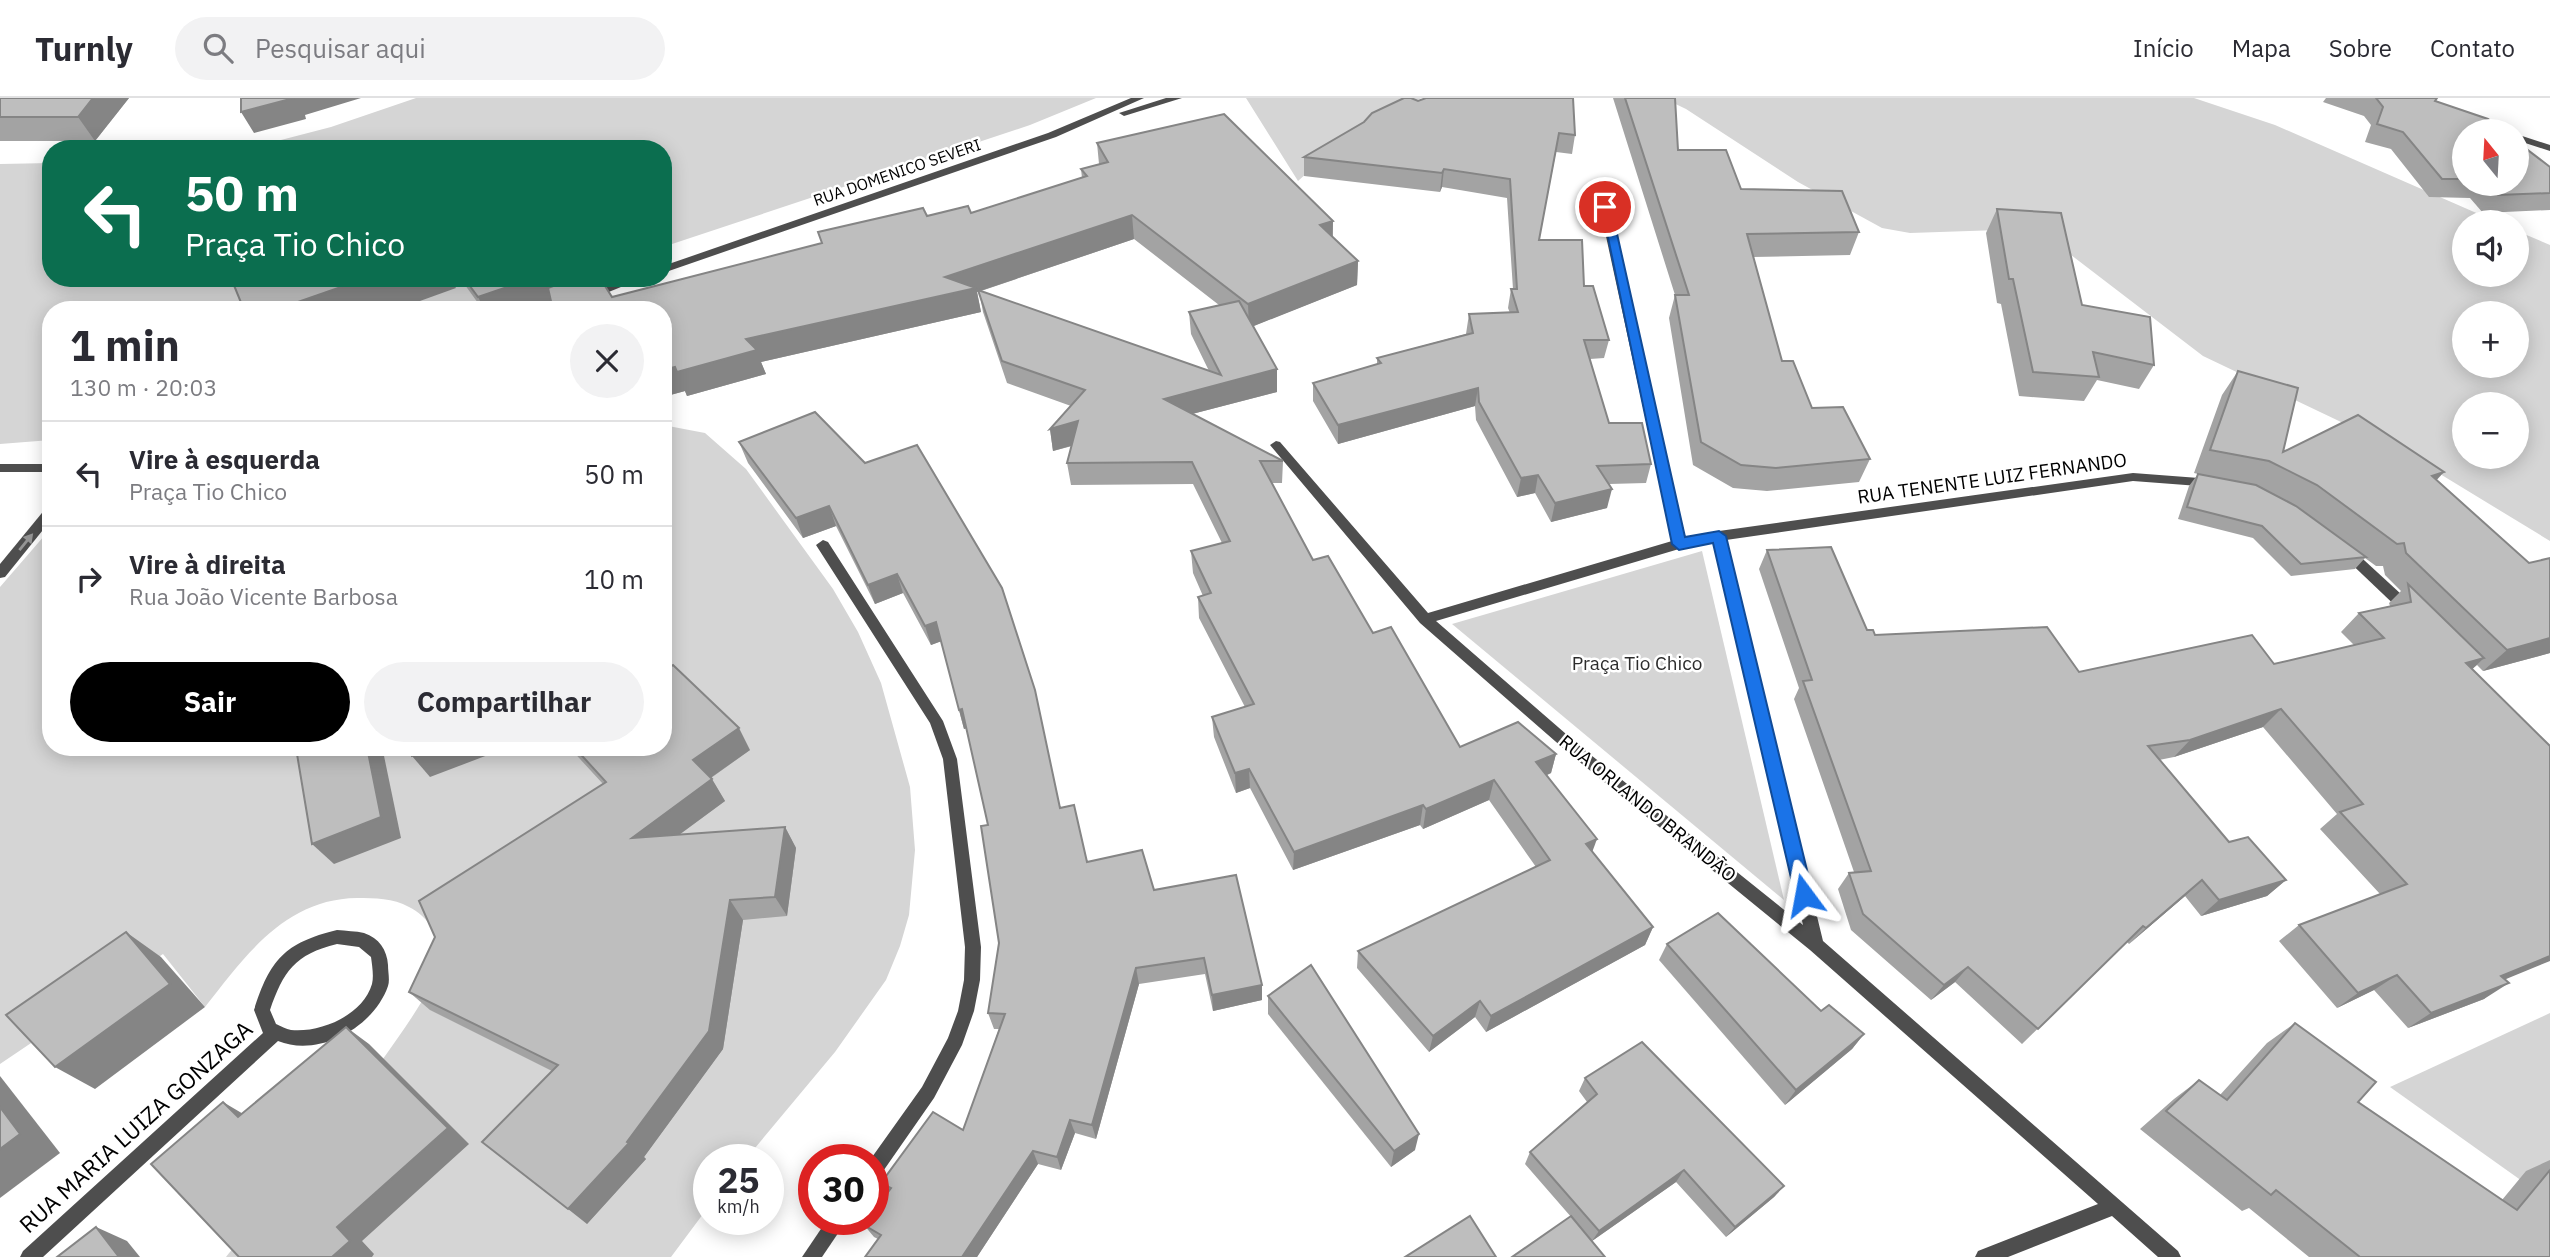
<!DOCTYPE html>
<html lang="pt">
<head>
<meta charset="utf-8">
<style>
  :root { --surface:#fff; --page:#f2f2f3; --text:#2b2b33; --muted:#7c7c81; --line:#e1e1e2; --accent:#000 }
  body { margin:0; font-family:"IBM Plex Sans",sans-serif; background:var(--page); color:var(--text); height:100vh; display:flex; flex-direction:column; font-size:26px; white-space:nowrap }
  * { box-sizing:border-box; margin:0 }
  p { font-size:23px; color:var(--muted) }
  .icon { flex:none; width:38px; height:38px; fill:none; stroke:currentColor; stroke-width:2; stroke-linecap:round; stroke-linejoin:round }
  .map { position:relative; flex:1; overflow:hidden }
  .drawer { position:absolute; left:42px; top:203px; width:630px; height:455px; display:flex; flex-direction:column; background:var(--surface); border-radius:28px; box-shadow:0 4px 18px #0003 }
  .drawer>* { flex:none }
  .guide { position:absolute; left:42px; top:42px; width:630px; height:147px; border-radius:28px; box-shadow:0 4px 18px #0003; background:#0b6e4f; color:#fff; overflow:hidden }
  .needle { width:46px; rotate:342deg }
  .controls { position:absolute; left:2452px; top:21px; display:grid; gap:14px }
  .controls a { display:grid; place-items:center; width:77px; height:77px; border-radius:50%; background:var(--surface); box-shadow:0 4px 18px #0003; font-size:35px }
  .speed { position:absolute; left:693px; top:1046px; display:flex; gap:14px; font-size:35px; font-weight:700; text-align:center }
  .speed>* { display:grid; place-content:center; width:91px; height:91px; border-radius:50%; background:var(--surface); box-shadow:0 4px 18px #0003; line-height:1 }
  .speed small { font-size:18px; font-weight:400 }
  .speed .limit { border:10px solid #d22; background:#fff; color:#111 }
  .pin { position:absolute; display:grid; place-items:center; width:60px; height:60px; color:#fff; margin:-30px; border:4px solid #fff; border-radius:50%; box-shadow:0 2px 7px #0007 }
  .me { position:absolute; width:77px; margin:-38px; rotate:347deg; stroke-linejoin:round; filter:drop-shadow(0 0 5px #0008) }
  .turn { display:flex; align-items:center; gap:24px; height:147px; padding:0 28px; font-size:32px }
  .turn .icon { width:91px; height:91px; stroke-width:2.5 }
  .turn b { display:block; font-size:49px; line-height:60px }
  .round { display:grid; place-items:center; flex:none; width:74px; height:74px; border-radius:37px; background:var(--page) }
  .head { display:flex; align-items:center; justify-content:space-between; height:119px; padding:0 28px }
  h1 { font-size:42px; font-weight:700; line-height:52px }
  .action { display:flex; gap:14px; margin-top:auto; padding:14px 28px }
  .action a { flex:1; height:80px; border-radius:42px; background:var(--accent); color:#fff; font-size:28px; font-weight:700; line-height:80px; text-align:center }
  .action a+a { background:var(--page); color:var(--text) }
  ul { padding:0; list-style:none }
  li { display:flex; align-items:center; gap:21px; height:105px; padding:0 28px; border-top:2px solid var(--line) }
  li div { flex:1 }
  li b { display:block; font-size:26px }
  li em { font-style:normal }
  header { display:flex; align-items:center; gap:42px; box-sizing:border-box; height:98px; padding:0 35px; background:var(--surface); border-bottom:2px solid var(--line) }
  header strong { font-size:33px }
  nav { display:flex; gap:38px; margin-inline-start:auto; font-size:24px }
  .search { width:490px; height:63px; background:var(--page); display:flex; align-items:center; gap:18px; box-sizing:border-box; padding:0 24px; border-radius:38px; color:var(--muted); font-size:26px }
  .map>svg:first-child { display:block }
  .green { fill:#d5d5d5; fill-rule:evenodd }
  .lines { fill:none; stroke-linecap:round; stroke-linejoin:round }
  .minor { fill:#4e4e4e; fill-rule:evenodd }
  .wall { fill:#a3a3a3; fill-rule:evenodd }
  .shaded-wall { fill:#858585 }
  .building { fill:#bebebe; stroke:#858585; stroke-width:2 }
  .oneway { fill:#959595 }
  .route { fill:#1a73e8; stroke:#114b97; stroke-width:2 }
  .labels { text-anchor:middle; stroke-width:5; stroke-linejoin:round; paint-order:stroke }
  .far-street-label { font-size:16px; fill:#000; stroke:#fff }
  .street-label { font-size:19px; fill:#000; stroke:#fff }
  .park-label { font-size:19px; fill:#2c2c2c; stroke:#fff }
  .near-street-label { font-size:23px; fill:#000; stroke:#fff }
</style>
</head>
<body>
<header>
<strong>Turnly</strong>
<div class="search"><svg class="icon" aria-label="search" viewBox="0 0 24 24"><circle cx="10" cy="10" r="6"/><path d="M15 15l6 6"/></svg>Pesquisar aqui</div>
<nav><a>Início</a><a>Mapa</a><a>Sobre</a><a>Contato</a></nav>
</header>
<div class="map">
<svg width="2550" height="1159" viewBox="0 0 2550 1159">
  <rect width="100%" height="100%" fill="#fff"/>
  <g class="green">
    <polygon points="416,0 1096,0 1030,27 663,149 663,51 246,51 331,29"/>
    <polygon points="1246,0 1422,0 1366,22 1298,83"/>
    <path d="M1663 0H2194L2275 27 2497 124H2464V177H2516L2517 133 2550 147V443L2404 354 2203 258 2058 147 1999 132 1910 135 1882 130 1798 84 1686 11ZM2464 215H2516V268H2464ZM2464 306H2516V359H2464Z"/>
    <polygon points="51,65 51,180 568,180 473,212 51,212 51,342 0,346 0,66"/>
    <path d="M663 327 705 335 746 371 833 491 858 534 881 585 910 689 915 752 909 817 900 848 886 882 835 954 745 1062H709V1108L671 1159H226C262 1115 443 900 441 859 441 837 427 818 409 809 393 800 375 800 357 800 285 801 245 858 205 909L163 856 0 966V489L51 430V649H663Z"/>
    <polygon points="1702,453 1784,802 1452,526"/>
    <polygon points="2550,915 2550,1103 2390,989"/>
  </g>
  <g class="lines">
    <g class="minor">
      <polygon points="1131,0 1144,0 1056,39 663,175 663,168 1048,35"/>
      <polygon points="1166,0 1182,0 1124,18 1119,15"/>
      <polygon points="2516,36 2550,47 2550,53 2516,42"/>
      <path d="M1599 80 1604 83 1684 440 1719 433 2133 375 2212 381 2218 385 2212 389 2133 383 1726 442 1823 843 2178 1153 2181 1159H2158L2112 1118 2008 1159H1975L1978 1153 2098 1106 1810 852 1571 657 1420 525 1270 347 1276 343 1280 344 1428 515 1672 443 1594 83ZM1714 444 1803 827 1581 649 1436 523 1679 451Z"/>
      <polygon points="626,180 643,180 594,200 590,201 584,197"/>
      <polygon points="571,199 577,203 575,206 558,212 541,212"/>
      <rect x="0" y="366" width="51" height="8"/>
      <polygon points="51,408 51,422 5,479 0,480 0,466 46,410"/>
      <polygon points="823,442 828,444 943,623 957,661 981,849 980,882 974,913 962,947 934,1000 879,1079 873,1082 873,1062 870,1062 922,989 948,940 958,913 964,882 965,849 943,661 930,625 816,447"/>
      <polygon points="2347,449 2352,451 2414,508 2416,512 2414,516 2404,516 2342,457 2340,454"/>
      <path d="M337 832C346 833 356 833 364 835 379 840 387 852 388 867 388 874 390 882 388 888 374 929 319 960 278 943L43 1159H20L23 1153 263 935 254 912C270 862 284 845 337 832ZM337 846 359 849 371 859C372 867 374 878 372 886 363 917 321 935 291 932 286 931 281 928 276 926L270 912C283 874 295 856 337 846Z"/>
      <polygon points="827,1122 847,1122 822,1159 802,1159"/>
    </g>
  </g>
  <g class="wall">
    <polygon points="0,0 129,0 95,43 0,43"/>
    <polygon points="1613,0 1675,0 1678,52 1741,91 1859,134 1850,157 1753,159 1782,263 1812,310 1870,361 1859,384 1767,393 1733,390 1693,367 1669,220 1675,197"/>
    <polygon points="2326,0 2437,0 2435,3 2464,33 2464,86 2516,86 2550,69 2550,112 2483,115 2470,100 2429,99 2391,51 2365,44 2371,27 2364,18 2323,4"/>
    <polygon points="1418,3 1575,37 1572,56 1556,54 1539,142 1584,188 1609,242 1604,260 1590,261 1609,325 1651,366 1646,385 1609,386 1607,410 1551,424 1535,395 1517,399 1476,322 1475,308 1338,346 1313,303 1313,285 1377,267 1377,260 1466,236 1469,216 1510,215 1508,210 1511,191 1513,191 1507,100 1442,89 1440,94 1304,78 1304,59"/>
    <path d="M1097 45 1333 123V139L1358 163 1357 187 1253 228 1277 294 1192 316 1283 363 1282 385H1272L1313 462 1373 535 1460 649 1556 656 1551 675 1547 677 1592 754 1653 829 1645 847 1486 934 1475 919 1429 954 1357 870 1358 853 1536 769 1489 702 1423 731 1420 727 1293 772 1250 690 1236 695 1214 639 1212 619 1245 609 1199 520 1198 499 1203 498 1193 475 1191 453 1222 445 1193 386 1071 387 1067 365 1072 348 1053 353 1050 331 1071 308 1007 285 983 214 979 193 977 194 981 214 761 264 766 276 687 298 685 293 663 299V212L551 203 525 212H483L460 180H600L612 199 927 118 971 115 1082 80 1081 71 1099 66ZM1134 141 1219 207 1189 214 1191 236 1209 273 981 193Z"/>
    <polygon points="1997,111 2082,207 2154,267 2139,291 2097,282 2084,303 2019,298 2001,206 1997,205 1986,135"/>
    <polygon points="2238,273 2283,354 2437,382 2529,465 2550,460 2550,555 2483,573 2477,567 2472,571 2505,882 2484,901 2408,930 2374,892 2337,910 2279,843 2299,827 2380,796 2320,731 2337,716 2263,629 2174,659 2159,662 2229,744 2286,782 2267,798 2201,818 2185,798 2129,846 2127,844 2022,946 1955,884 1931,902 1851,832 1838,791 1849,775 1854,774 1794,601 1799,590 1759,471 1767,452 1867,532 1875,537 2079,574 2274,566 2354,547 2341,534 2359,515 2390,508 2389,505 2401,493 2385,477 2383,468 2376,468 2365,460 2355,471 2291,478 2253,440 2178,421 2189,388 2198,376 2194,375 2222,297"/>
    <polygon points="815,314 1060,710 1087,764 1154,792 1262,887 1262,902 1213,913 1205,876 1139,886 1096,1041 1075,1035 1061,1072 1038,1066 977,1159 865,1159 878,1141 874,1139 864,1127 888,1094 881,1085 963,1032 999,931 994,931 988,915 999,845 988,727 966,630 964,631 959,612 941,543 931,547 903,495 875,506 836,428 803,440 748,365 739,344"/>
    <polygon points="569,649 663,649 750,652 711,680 725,703 679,737 785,729 796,750 787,818 743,822 723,951 644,1059 646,1061 587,1126 552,973 430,912 409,894 603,686"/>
    <polygon points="1667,846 1821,913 1864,936 1852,951 1785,1007 1659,862"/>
    <polygon points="1268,898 1415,1052 1391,1069 1268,916"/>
    <polygon points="2295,925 2358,1004 2502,1102 2526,1073 2550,1062 2550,1159 2309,1159 2249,1110 2242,1113 2140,1031 2174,1001 2199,982 2220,997 2267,945"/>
    <polygon points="1585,980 1784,1088 1774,1099 1726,1139 1676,1084 1592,1143 1525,1066 1530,1054 1587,1004 1579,993"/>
  </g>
  <g class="shaded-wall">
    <polygon points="93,0 129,0 95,43 78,19"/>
    <polygon points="294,0 361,0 305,17 306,21 254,35 241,14"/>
    <polygon points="1444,71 1442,89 1440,94 1442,75"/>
    <polygon points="1132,117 1134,141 977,194 981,214 761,264 766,276 687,298 685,293 663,299 663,272 746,241 945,179"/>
    <polygon points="1333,123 1332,147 1320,127"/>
    <polygon points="1358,163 1357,187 1249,230 1248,206"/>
    <polygon points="367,180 450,180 456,190 395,212 275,212"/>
    <polygon points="533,180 596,180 556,201 525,212 485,212 478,199"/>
    <polygon points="1277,271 1277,294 1165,323 1164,301"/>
    <polygon points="1478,290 1475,308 1338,346 1338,327"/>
    <polygon points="1078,323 1081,345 1053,353 1050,331"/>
    <polygon points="2444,374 2423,397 2432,378"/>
    <polygon points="1538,377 1535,395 1517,399 1521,380"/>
    <polygon points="1612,391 1607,410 1551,424 1555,405"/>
    <polygon points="829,408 836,428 803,440 796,420"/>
    <polygon points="897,476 903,495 875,506 868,487"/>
    <polygon points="936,524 942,543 931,547 925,528"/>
    <polygon points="2550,540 2550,555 2483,573 2507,552"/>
    <polygon points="2484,560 2464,579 2466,565"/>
    <polygon points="962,611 968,630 964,631 959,612"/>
    <polygon points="2281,611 2263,629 2174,659 2190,642"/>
    <polygon points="739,630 750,652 706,683 693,662"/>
    <polygon points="367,649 380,649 383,653 401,740 334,766 312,746"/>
    <polygon points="434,649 509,649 430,679 412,658"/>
    <polygon points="1556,656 1551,675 1531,684 1536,664"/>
    <polygon points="1249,671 1250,690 1236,695 1235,675"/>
    <polygon points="712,681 725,703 646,761 632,740"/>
    <polygon points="1494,682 1489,702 1423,731 1426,711"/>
    <polygon points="1423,707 1420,727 1293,772 1294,754"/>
    <polygon points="785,729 796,750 787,818 775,799"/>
    <polygon points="1597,741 1590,760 1586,746"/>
    <polygon points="2202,782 2185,798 2129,846 2146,830"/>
    <polygon points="2286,782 2267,798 2201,818 2219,802"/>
    <polygon points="730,802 743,822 723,951 644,1059 646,1061 587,1126 568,1111 627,1044"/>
    <polygon points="1653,829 1645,847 1486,934 1491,918"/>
    <polygon points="126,834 161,859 205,909 95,991 55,969"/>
    <polygon points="2550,858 2550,863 2477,893 2501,878"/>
    <polygon points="1968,869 1955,884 1931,902 1944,887"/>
    <polygon points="1136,870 1139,886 1096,1041 1092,1027"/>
    <polygon points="2397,877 2374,892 2337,910 2358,895"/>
    <polygon points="2509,885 2484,901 2408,930 2431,915"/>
    <polygon points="1262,887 1262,902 1213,913 1212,897"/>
    <polygon points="1480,903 1475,919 1429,954 1433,938"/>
    <polygon points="346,929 369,946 469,1046 362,1143 374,1156 372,1159 332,1159 337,1129"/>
    <polygon points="1864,936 1852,951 1785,1007 1796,992"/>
    <polygon points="0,978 60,1055 0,1100"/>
    <polygon points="223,1004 250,1020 238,1019"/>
    <polygon points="1070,1022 1075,1035 1061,1072 1057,1059"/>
    <polygon points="1419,1036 1415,1052 1391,1069 1394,1053"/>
    <polygon points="1033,1053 1038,1066 977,1159 962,1159"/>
    <polygon points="1684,1072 1676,1084 1592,1143 1599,1133"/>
    <polygon points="1784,1088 1774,1099 1726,1139 1735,1129"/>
    <polygon points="96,1129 127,1143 140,1159 119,1159"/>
  </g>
  <g class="building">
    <polygon points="0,0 93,0 78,19 0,19"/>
    <polygon points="241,0 294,0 241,14"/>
    <polygon points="1404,0 1411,0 1418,3 1426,0 1573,0 1575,37 1559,35 1539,142 1582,142 1584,188 1593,188 1609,242 1584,242 1609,325 1642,325 1651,366 1597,368 1612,391 1555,405 1538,377 1521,380 1479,304 1478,290 1338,327 1313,285 1381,265 1377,260 1473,235 1469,216 1518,214 1511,191 1517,191 1510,81 1444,71 1442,75 1304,59 1364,24 1372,15"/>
    <polygon points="1625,0 1675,0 1678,52 1726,52 1741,91 1842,93 1859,134 1747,136 1782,263 1793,263 1812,310 1843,309 1870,361 1776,370 1741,367 1701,344 1675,197 1689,197"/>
    <polygon points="2376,0 2437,0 2435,3 2488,21 2504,33 2464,33 2464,81 2442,81 2403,34 2377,26 2383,9"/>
    <polygon points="1224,16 1333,123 1320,127 1358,163 1248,206 1132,117 945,179 976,190 746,241 757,252 677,274 675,269 663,272 663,212 553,212 548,190 574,180 600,180 612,199 822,145 818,134 923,110 927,118 968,108 971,115 1087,78 1081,71 1108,64 1097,45"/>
    <polygon points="2516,43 2550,69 2550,95 2498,97 2488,86 2516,86"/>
    <polygon points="1997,111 2061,115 2082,207 2150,219 2154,267 2093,254 2099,279 2033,274 2013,181 2009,181"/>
    <polygon points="231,180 367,180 275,212 244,212"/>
    <polygon points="464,180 533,180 478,199"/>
    <polygon points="978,192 1221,277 1189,214 1239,203 1277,271 1164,301 1283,363 1260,363 1313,462 1328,458 1373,535 1391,529 1460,649 1518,624 1556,656 1536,664 1597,741 1586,746 1653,829 1491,918 1480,903 1433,938 1358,853 1550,762 1494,682 1426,711 1423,707 1294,754 1249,671 1235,675 1212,619 1254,606 1198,499 1211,495 1191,453 1230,443 1192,364 1067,365 1078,323 1050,331 1085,292 1002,263"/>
    <polygon points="2238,273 2298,290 2283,354 2358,317 2444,374 2432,378 2529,465 2550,460 2550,540 2507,552 2406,455 2404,445 2397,446 2317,387 2269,363 2210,352"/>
    <polygon points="815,314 865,365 917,347 1002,490 1035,592 1060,710 1074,707 1087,764 1142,752 1154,792 1236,777 1262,887 1212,897 1204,860 1136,870 1092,1027 1070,1022 1057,1059 1033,1053 962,1159 865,1159 881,1137 864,1127 868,1122 873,1122 873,1114 891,1090 881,1085 933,1014 963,1032 1005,916 988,915 999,845 981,728 988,727 962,611 959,612 936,524 925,528 897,476 868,487 829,408 796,420 739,344"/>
    <polygon points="2198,376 2256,387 2296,408 2366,459 2301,466 2262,428 2187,409"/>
    <polygon points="1831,449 1867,532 1873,532 1875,537 2047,529 2079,574 2252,537 2274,566 2384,540 2359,515 2411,504 2408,486 2484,560 2466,565 2550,648 2550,858 2501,878 2509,885 2431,915 2397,877 2358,895 2299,827 2407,786 2340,714 2363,706 2281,611 2190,642 2148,648 2229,744 2248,739 2286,782 2219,802 2202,782 2146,830 2143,828 2038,931 1968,869 1944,887 1863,816 1849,775 1871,773 1803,583 1812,582 1767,452"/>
    <polygon points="673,567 739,630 693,662 712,681 632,740 785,729 775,799 730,802 709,933 627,1044 629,1045 568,1111 482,1044 558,967 409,894 435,839 419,803 606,684 574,649 663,649 663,574"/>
    <polygon points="315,649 367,649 381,719 312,746 297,656"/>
    <polygon points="410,649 434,649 412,658"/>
    <polygon points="1718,815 1821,913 1829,907 1864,936 1796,992 1667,846"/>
    <polygon points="126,834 170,886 55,969 6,917"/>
    <polygon points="1311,867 1419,1036 1394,1053 1268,898"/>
    <polygon points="2295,925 2376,984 2358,1004 2517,1112 2550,1072 2550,1159 2360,1159 2276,1092 2271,1097 2166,1013 2199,982 2227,1002"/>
    <polygon points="346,929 448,1030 337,1129 350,1143 332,1159 239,1159 151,1066 223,1004 238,1019"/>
    <polygon points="1642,944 1784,1088 1735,1129 1684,1072 1599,1133 1530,1054 1597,996 1585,980"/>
    <polygon points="0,1009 20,1036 0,1051"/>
    <polygon points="1470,1118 1496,1159 1405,1159"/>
    <polygon points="1571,1118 1605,1159 1512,1159"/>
    <polygon points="96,1129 119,1159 57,1159"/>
  </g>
  <defs><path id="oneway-solid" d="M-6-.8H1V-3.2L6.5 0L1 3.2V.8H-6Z" transform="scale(1.75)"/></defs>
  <use class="oneway" href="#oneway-solid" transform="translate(26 444) rotate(-51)"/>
  <polygon class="route" points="1601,106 1611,109 1685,439 1719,433 1726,438 1813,797 1804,805 1795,797 1713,445 1679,452 1672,446"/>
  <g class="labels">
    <g class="far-street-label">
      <text transform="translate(897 74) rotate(-19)" y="6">RUA DOMENICO SEVERI</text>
    </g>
    <g class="street-label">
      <text transform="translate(1992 380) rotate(-8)" y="7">RUA TENENTE LUIZ FERNANDO</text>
      <text transform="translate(1648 710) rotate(39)" y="7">RUA ORLANDO BRANDÃO</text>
    </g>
    <g class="park-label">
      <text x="1637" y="572">Praça Tio Chico</text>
    </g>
    <g class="near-street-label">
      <text transform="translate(136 1029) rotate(-42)" y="8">RUA MARIA LUIZA GONZAGA</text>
    </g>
  </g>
</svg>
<div class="controls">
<a><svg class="needle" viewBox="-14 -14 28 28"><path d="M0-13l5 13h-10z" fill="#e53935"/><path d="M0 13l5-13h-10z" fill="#7c7c81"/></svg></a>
<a><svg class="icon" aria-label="sound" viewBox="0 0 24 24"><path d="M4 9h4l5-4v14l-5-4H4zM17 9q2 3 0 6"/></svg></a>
<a>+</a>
<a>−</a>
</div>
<div class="speed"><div>25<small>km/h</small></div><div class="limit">30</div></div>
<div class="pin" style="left:1605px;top:109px;background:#d93025"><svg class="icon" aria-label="arrive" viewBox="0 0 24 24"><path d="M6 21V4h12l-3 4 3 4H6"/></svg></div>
<svg class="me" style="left:1804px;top:797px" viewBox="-20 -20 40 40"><path d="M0-17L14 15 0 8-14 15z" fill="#1a73e8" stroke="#fff" stroke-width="4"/></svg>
<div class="guide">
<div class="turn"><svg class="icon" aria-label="left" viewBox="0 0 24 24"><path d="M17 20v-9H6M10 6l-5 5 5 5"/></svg><div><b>50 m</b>Praça Tio Chico</div></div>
</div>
<section class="drawer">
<div class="head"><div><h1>1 min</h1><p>130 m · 20:03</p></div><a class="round"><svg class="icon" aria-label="close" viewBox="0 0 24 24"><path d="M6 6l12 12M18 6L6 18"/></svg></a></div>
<ul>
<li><svg class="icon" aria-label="left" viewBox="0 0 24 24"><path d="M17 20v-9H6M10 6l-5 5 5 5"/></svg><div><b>Vire à esquerda</b><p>Praça Tio Chico</p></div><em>50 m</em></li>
<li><svg class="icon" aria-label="right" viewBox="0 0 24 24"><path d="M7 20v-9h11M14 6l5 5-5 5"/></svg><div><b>Vire à direita</b><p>Rua João Vicente Barbosa</p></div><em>10 m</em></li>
</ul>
<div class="action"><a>Sair</a><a>Compartilhar</a></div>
</section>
</div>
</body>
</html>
